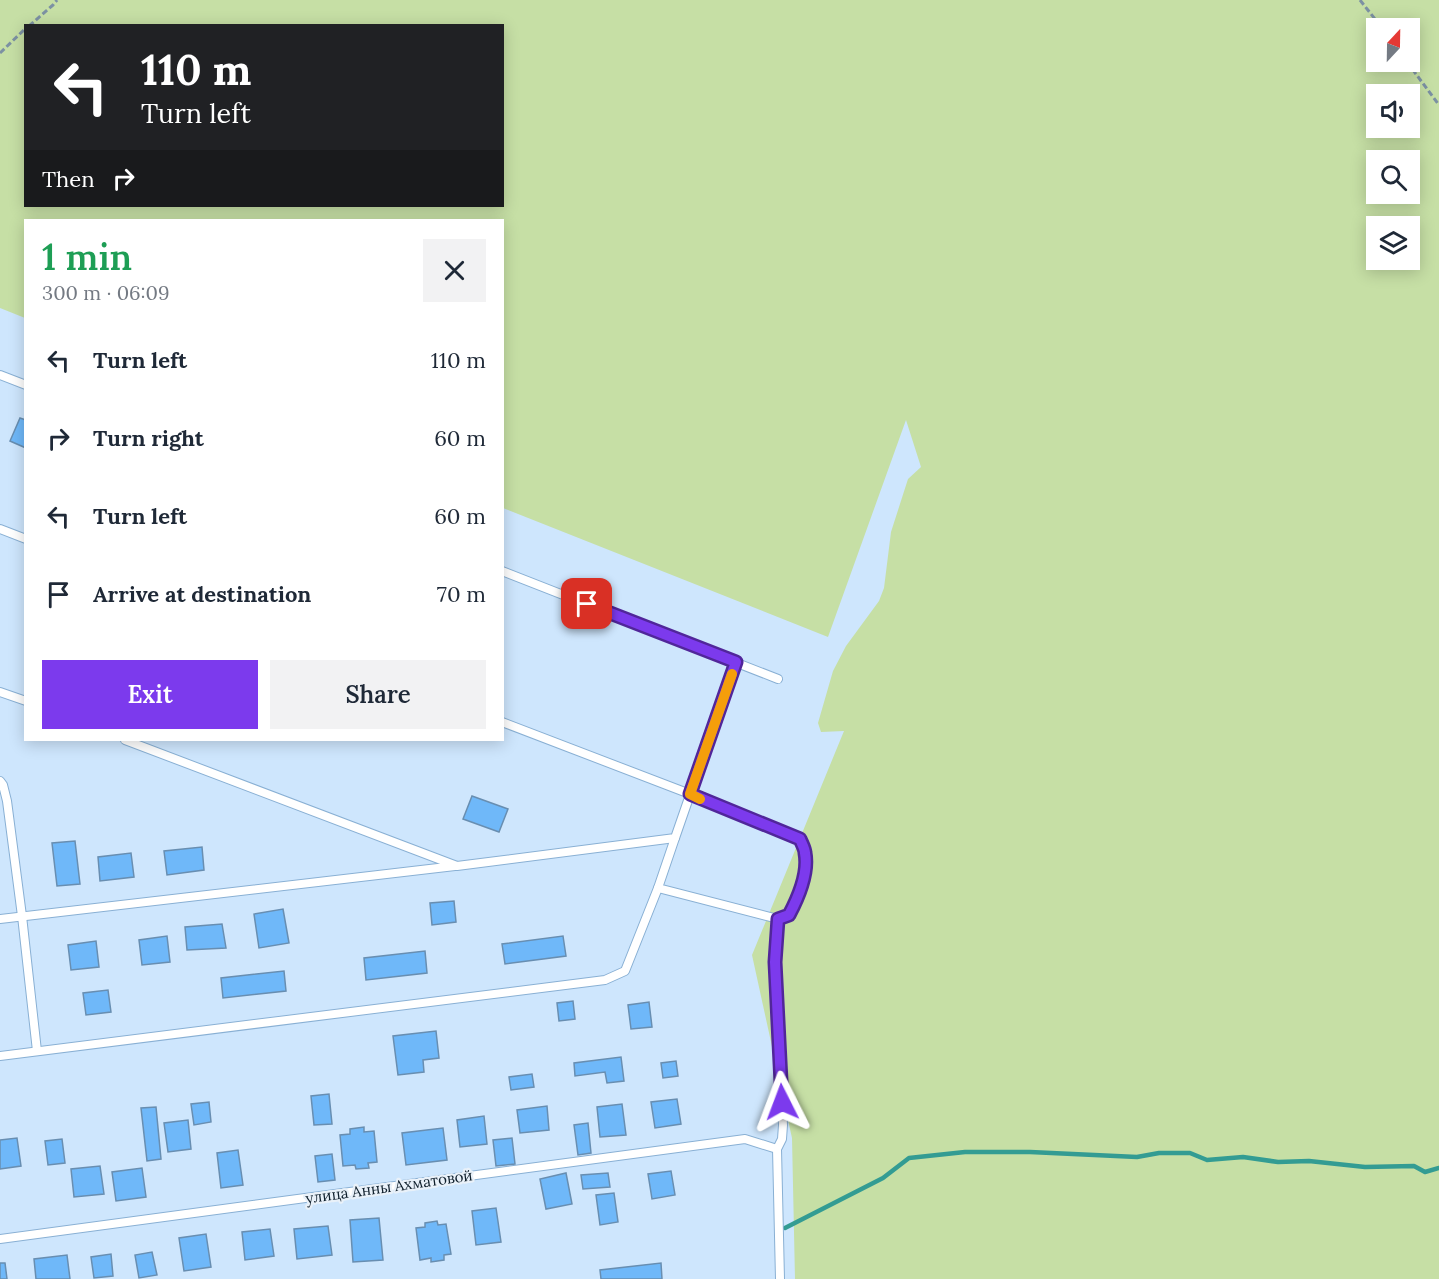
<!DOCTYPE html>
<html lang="en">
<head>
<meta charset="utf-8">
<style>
  :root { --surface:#fff; --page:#f2f2f3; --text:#1f2937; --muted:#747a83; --accent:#7c3aed }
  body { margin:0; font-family:Lora,serif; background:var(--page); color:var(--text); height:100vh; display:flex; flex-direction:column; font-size:22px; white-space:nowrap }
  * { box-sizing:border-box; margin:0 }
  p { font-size:20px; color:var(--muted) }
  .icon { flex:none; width:33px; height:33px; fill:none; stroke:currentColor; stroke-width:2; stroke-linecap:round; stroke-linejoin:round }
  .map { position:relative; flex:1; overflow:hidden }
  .details { position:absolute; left:24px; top:219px; width:480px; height:522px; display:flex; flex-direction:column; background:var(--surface); border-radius:0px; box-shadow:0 3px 15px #0003 }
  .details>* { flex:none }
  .guide { position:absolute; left:24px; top:24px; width:480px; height:183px; border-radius:0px; box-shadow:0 3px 15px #0003; background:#202124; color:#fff; overflow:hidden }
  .needle { width:39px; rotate:22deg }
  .controls { position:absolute; left:1366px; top:18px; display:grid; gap:12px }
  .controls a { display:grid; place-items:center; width:54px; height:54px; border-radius:0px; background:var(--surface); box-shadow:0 3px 15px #0003; font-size:30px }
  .pin { position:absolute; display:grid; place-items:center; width:51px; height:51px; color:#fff; margin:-26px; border-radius:12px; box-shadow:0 3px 9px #0006 }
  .me { position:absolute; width:66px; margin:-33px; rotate:357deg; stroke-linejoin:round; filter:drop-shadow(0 0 4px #0008) }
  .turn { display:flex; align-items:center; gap:21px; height:126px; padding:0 18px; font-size:27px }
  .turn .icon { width:78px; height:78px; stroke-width:2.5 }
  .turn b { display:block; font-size:42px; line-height:51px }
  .then { display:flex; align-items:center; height:57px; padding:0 18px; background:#0003; gap:12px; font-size:22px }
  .round { display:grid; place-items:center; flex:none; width:63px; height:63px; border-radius:0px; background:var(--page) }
  .head { display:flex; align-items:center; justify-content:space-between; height:102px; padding:0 18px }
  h1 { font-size:36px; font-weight:600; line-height:45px; color:#1e9e55 }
  .button { display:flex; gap:12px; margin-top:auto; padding:12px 18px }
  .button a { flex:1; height:69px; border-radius:0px; background:var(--accent); color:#fff; font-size:24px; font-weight:600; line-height:69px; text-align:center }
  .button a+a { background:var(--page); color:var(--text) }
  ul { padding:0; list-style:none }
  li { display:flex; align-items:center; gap:18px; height:78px; padding:0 18px }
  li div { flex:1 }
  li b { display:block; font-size:22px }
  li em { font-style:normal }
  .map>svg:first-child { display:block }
  .green { fill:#c6dfa5; fill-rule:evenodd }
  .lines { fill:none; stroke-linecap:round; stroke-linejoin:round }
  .stream { stroke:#339c93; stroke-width:4.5 }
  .building { fill:#6fb8f9; stroke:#688eb1; stroke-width:1.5 }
  .service-casing { stroke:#89b0d4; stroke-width:10 }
  .path { stroke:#7c91a3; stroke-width:3; stroke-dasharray:6 3; stroke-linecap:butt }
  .service { stroke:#fff; stroke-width:8 }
  .route-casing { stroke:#51269a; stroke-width:15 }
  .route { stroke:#7c3aed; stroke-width:10 }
  .slow { stroke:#f59e0b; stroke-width:10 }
  .labels { text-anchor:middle; stroke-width:4.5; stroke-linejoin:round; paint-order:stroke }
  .street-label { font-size:15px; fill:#0e1e2b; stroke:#e9f1f9 }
</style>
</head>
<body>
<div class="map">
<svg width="1439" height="1279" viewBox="0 0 1439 1279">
  <rect width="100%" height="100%" fill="#cee6fd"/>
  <path class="green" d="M0 0H1439V1279H795L792 1138 752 955 844 731 821 732 818 723 833 671 846 646 879 601 884 588 891 532 908 479 921 467 906 420 828 637 503 508 502 220H26L25 318 0 308ZM26 26H502V206H26ZM1377 28H1410V62H1377ZM1377 94H1410V128H1377ZM1377 160H1410V194H1377ZM1377 226H1410V260H1377Z"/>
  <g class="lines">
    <polyline class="stream" points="785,1228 883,1178 909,1158 965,1152 1030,1152 1137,1157 1159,1153 1190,1153 1207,1160 1243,1157 1278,1162 1309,1161 1365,1167 1414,1166 1425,1172 1439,1168"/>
  </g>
  <g class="building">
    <polygon points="20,418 26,420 26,448 10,441"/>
    <polygon points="472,796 508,809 499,832 463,819"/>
    <polygon points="75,841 80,884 57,886 52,843"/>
    <polygon points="202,847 204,870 167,875 164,851"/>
    <polygon points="131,853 134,877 100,881 98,857"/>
    <polygon points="454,901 456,922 432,925 430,903"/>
    <polygon points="283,909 289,943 259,948 254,914"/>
    <polygon points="222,924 226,948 187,950 185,927"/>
    <polygon points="167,936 170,962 142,965 139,940"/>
    <polygon points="563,936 566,956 505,964 502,944"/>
    <polygon points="96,941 99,967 71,970 68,945"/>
    <polygon points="425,951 427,973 366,980 364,958"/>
    <polygon points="284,971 286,991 223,998 221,978"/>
    <polygon points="108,990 111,1012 86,1015 83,993"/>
    <polygon points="573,1001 575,1019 559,1021 557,1003"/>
    <polygon points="649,1002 652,1027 631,1029 628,1005"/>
    <polygon points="436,1031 439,1058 423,1060 424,1072 398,1075 393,1036"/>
    <polygon points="621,1057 624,1081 607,1083 605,1072 575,1076 574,1063"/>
    <polygon points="676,1061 678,1076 663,1078 661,1063"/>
    <polygon points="532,1074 534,1087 511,1090 509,1077"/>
    <polygon points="329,1094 332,1124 314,1125 311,1096"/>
    <polygon points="677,1099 681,1124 655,1128 651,1102"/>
    <polygon points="209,1102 211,1122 194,1125 191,1104"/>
    <polygon points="622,1104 626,1135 600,1137 597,1107"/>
    <polygon points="547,1106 549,1130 520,1133 517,1110"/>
    <polygon points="156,1107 161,1159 147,1161 141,1108"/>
    <polygon points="484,1116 487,1144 460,1147 457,1120"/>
    <polygon points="188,1120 191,1149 168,1152 164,1123"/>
    <polygon points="588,1123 591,1153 578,1155 574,1125"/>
    <polygon points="364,1127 364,1132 374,1131 377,1162 368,1163 369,1168 356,1169 355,1165 343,1166 340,1135 350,1134 350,1129"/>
    <polygon points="443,1128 447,1160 406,1165 402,1133"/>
    <polygon points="17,1138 21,1166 0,1169 0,1140"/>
    <polygon points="512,1138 515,1164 496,1166 493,1140"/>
    <polygon points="62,1139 65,1163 48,1165 45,1141"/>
    <polygon points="238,1150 243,1185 221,1188 217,1153"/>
    <polygon points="332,1154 335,1180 318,1182 315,1156"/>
    <polygon points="100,1166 104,1194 74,1197 71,1169"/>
    <polygon points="142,1168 146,1197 116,1201 112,1172"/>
    <polygon points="671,1171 675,1195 652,1199 648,1174"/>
    <polygon points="566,1173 572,1204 546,1209 540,1179"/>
    <polygon points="608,1173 610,1187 583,1189 581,1175"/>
    <polygon points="614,1193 618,1222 600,1225 596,1195"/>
    <polygon points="496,1208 501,1242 476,1245 472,1211"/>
    <polygon points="379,1218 383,1260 353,1262 350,1220"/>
    <polygon points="437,1221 438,1225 446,1224 451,1254 444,1255 444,1260 431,1262 431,1258 420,1260 416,1228 425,1227 425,1223"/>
    <polygon points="328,1226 332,1255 297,1259 294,1229"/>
    <polygon points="270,1229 274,1256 245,1260 242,1232"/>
    <polygon points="206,1234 211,1267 184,1271 179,1238"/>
    <polygon points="152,1252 157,1275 139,1278 135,1255"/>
    <polygon points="111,1254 113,1276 94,1278 91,1257"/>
    <polygon points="67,1255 70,1279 36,1279 34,1259"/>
    <polygon points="0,1263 5,1263 7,1279 0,1279"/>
    <polygon points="661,1263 662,1279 601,1279 600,1270"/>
  </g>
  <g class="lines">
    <g class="service-casing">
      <g id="service">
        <polyline points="0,375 26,385"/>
        <polyline points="0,529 26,539"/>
        <polyline points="502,571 778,679"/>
        <polyline points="0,692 26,701"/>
        <path d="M502 722 690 794 800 839C802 844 805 849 805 853 809 874 798 898 789 915L778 919 658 888 675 838"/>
        <polyline points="125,740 457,866 675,838 736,662"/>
        <polyline points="0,781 3,785 7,801 22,916 37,1051"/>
        <polyline points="0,919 455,866"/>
        <polyline points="778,919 775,962 783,1125 782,1139 777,1149 780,1279"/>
        <polyline points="0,1056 605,980 625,971 658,888"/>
        <polyline points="0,1239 745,1139 777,1149"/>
      </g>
    </g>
    <g class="path">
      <polyline points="1360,0 1382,28"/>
      <polyline points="29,26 53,5 57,0"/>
      <polyline points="0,53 26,28"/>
      <polyline points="1407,62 1439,105"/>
    </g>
    <use href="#service" class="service"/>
  </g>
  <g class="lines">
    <g class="route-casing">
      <path id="route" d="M587 604 736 662 690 794 800 839C802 844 805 849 805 853 809 874 798 898 789 915L778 919 775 962 782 1102"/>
    </g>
    <use href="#route" class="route"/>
    <polyline class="slow" points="700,799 690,794 732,674"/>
  </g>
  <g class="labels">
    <g class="street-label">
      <text transform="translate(389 1187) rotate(-8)" y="5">улица Анны Ахматовой</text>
    </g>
  </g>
</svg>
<div class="controls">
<a><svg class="needle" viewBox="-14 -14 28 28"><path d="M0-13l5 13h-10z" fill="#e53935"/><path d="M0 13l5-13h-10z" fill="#747a83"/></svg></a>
<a><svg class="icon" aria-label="sound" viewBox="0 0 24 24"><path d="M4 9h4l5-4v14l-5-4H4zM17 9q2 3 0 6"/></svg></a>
<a><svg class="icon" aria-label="search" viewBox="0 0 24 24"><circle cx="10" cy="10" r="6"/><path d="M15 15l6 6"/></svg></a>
<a><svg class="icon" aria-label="layers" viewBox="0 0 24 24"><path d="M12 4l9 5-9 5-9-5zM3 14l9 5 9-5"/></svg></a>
</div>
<div class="pin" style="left:587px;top:604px;background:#d93025"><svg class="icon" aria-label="arrive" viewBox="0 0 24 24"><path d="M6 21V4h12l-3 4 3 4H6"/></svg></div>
<svg class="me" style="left:782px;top:1102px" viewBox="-20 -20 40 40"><path d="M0-17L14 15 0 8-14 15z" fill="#7c3aed" stroke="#fff" stroke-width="4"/></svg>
<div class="guide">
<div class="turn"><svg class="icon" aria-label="left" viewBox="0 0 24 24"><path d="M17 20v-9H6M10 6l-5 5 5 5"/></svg><div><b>110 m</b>Turn left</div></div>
<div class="then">Then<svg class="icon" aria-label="right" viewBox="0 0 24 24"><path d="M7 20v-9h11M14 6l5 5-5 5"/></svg></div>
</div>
<section class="details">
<div class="head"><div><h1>1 min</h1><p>300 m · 06:09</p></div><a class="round"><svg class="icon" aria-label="close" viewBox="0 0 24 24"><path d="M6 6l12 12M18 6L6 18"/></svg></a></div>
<ul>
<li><svg class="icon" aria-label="left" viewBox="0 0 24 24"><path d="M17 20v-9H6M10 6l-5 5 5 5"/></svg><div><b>Turn left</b></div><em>110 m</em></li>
<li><svg class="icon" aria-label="right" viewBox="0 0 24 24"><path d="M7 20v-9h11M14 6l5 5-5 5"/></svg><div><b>Turn right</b></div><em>60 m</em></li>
<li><svg class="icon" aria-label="left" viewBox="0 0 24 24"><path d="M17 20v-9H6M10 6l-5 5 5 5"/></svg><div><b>Turn left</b></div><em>60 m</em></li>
<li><svg class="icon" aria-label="arrive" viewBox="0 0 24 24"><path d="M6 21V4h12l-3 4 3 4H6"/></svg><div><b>Arrive at destination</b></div><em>70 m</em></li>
</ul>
<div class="button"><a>Exit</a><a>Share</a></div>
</section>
</div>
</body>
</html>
